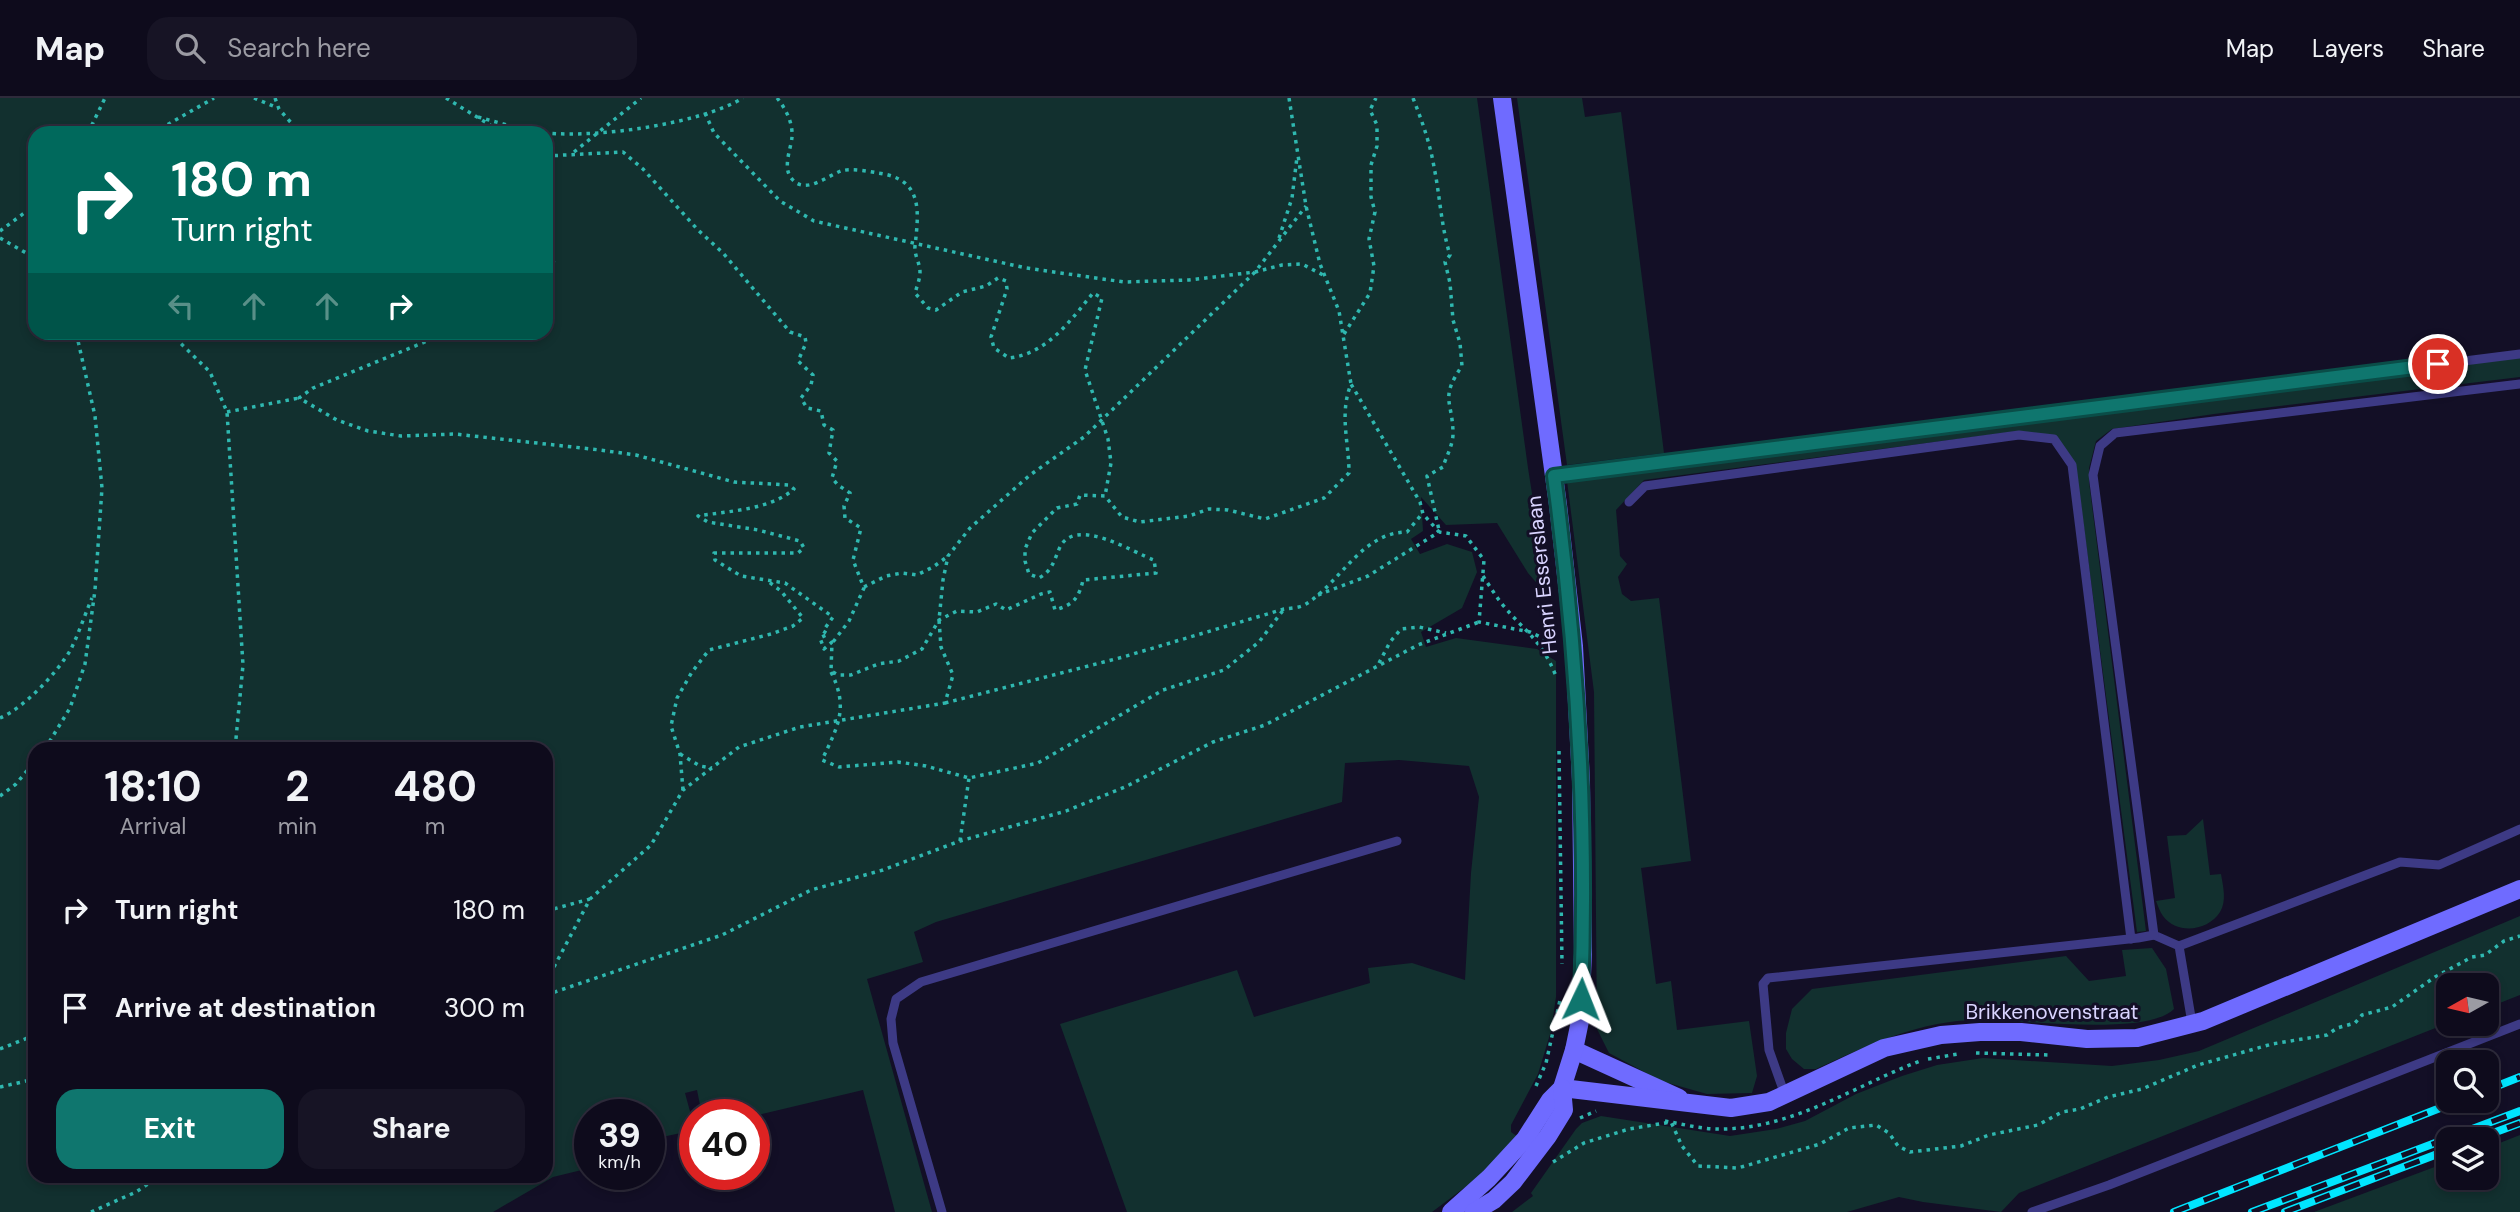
<!DOCTYPE html>
<html lang="en">
<head>
<meta charset="utf-8">
<style>
  :root { --surface:#0e0b1c; --page:#171425; --text:#f1f3f6; --muted:#9b9ba3; --line:#2e2b3b; --accent:#0f766e }
  body { margin:0; font-family:"DM Sans",sans-serif; background:var(--page); color:var(--text); height:100vh; display:flex; flex-direction:column; font-size:26px; white-space:nowrap }
  * { box-sizing:border-box; margin:0 }
  p { font-size:23px; color:var(--muted) }
  .icon { flex:none; width:38px; height:38px; fill:none; stroke:currentColor; stroke-width:2; stroke-linecap:round; stroke-linejoin:round }
  .map { position:relative; flex:1; overflow:hidden }
  .panel { position:absolute; left:28px; top:644px; width:525px; height:441px; display:flex; flex-direction:column; background:var(--surface); border-radius:21px; box-shadow:0 4px 10px #0003,0 0 0 2px var(--line) }
  .panel>* { flex:none }
  .guide { position:absolute; left:28px; top:28px; width:525px; height:214px; border-radius:21px; box-shadow:0 4px 10px #0003,0 0 0 2px var(--line); background:#00695c; color:#fff; overflow:hidden }
  .needle { width:46px; rotate:262deg }
  .controls { position:absolute; left:2436px; top:875px; display:grid; gap:14px }
  .controls a { display:grid; place-items:center; width:63px; height:63px; border-radius:14px; background:var(--surface); box-shadow:0 4px 10px #0003,0 0 0 2px var(--line); font-size:35px }
  .speed { position:absolute; left:574px; top:1001px; display:flex; gap:14px; font-size:35px; font-weight:700; text-align:center }
  .speed>* { display:grid; place-content:center; width:91px; height:91px; border-radius:50%; background:var(--surface); box-shadow:0 4px 10px #0003,0 0 0 2px var(--line); line-height:1 }
  .speed small { font-size:18px; font-weight:400 }
  .speed .limit { border:10px solid #d22; background:#fff; color:#111 }
  .pin { position:absolute; display:grid; place-items:center; width:60px; height:60px; color:#fff; margin:-30px; border:4px solid #fff; border-radius:50%; box-shadow:0 2px 7px #0007 }
  .me { position:absolute; width:77px; margin:-38px; rotate:2deg; stroke-linejoin:round; filter:drop-shadow(0 0 5px #0008) }
  .turn { display:flex; align-items:center; gap:24px; height:147px; padding:0 28px; font-size:32px }
  .turn .icon { width:91px; height:91px; stroke-width:2.5 }
  .turn b { display:block; font-size:49px; line-height:60px }
  .lanes { display:flex; align-items:center; height:66px; padding:0 28px; background:#0003; justify-content:center; gap:35px; direction:ltr }
  .lanes .off { opacity:.35 }
  .eta { display:flex; justify-content:space-evenly; align-items:center; height:119px; text-align:center }
  .eta b { font-size:42px; font-weight:700; line-height:49px }
  .action { display:flex; gap:14px; margin-top:auto; padding:14px 28px }
  .action a { flex:1; height:80px; border-radius:21px; background:var(--accent); color:#fff; font-size:28px; font-weight:700; line-height:80px; text-align:center }
  .action a+a { background:var(--page); color:var(--text) }
  ul { padding:0; list-style:none }
  li { display:flex; align-items:center; gap:21px; height:98px; padding:0 28px }
  li div { flex:1 }
  li b { display:block; font-size:26px }
  li em { font-style:normal }
  header { display:flex; align-items:center; gap:42px; box-sizing:border-box; height:98px; padding:0 35px; background:var(--surface); border-bottom:2px solid var(--line) }
  header strong { font-size:33px }
  nav { display:flex; gap:38px; margin-inline-start:auto; font-size:24px }
  .search { width:490px; height:63px; background:var(--page); display:flex; align-items:center; gap:18px; box-sizing:border-box; padding:0 24px; border-radius:21px; color:var(--muted); font-size:26px }
  .map>svg:first-child { display:block }
  .green { fill:#12302f; fill-rule:evenodd }
  .lines { fill:none; stroke-linecap:round; stroke-linejoin:round }
  .path { stroke:#2fb8b0; stroke-width:3.5; stroke-dasharray:3.5 5; stroke-linecap:butt }
  .lane { stroke:#3d3a85; stroke-width:9 }
  .secondary { stroke:#6f6bff; stroke-width:18 }
  .rail-casing { stroke:#00e5ff; stroke-width:8 }
  .rail { stroke:#130f26; stroke-width:5; stroke-dasharray:16; stroke-linecap:butt }
  .route-casing { stroke:#0a4d48; stroke-width:18 }
  .route { stroke:#0f766e; stroke-width:12 }
  .labels { text-anchor:middle; stroke-width:6; stroke-linejoin:round; paint-order:stroke }
  .street-label { font-size:21px; fill:#d9d4ff; stroke:#130f26 }
</style>
</head>
<body>
<header>
<strong>Map</strong>
<div class="search"><svg class="icon" aria-label="search" viewBox="0 0 24 24"><circle cx="10" cy="10" r="6"/><path d="M15 15l6 6"/></svg>Search here</div>
<nav><a>Map</a><a>Layers</a><a>Share</a></nav>
</header>
<div class="map">
<svg width="2520" height="1114" viewBox="0 0 2520 1114">
  <rect width="100%" height="100%" fill="#130f26"/>
  <g class="green">
    <path d="M0 0H1477L1528 370 1548 498 1528 475 1497 425 1446 427 1421 399 1423 433 1411 441 1420 456 1447 446 1472 454 1477 474 1462 510 1421 534 1426 549 1456 540 1537 551 1556 563V899L1551 933 1538 976 1511 1027V1034L1518 1039 1488 1072 1432 1114H1127L1060 926 1237 872 1254 919 1370 885 1368 870 1412 865 1465 882 1471 775 1479 699 1469 668 1399 662 1345 665 1342 704 936 824 914 834 923 864 867 881 932 1114H895L863 992 754 1018 702 1017 697 992 685 995 695 1032 662 1039 664 1051 649 1055V1017H590V1070L553 1079 493 1114H0ZM35 35H546V234H35ZM35 651H546V1078H35Z"/>
    <polygon points="1517,0 1582,0 1585,19 1621,14 1664,355 1567,367"/>
    <path d="M2520 259V279L2214 316 2112 331 2096 343 2089 370V384L2146 833 2137 834 2076 369C2058 338 2055 337 2019 333L1644 382 1616 412 1620 458 1627 466 1618 479 1622 496 1631 503 1659 500 1691 763 1641 770 1656 886 1671 883 1677 932 1749 923 1757 978 1752 995 1707 996 1661 983 1609 955 1597 931 1594 594 1567 383 1653 369Z"/>
    <path d="M2203 721 2210 777 2221 776C2223 788 2227 803 2220 814 2208 833 2177 837 2163 818 2160 814 2158 808 2156 803L2175 800 2167 738 2186 737Z"/>
    <polygon points="2520,818 2520,897 2487,910 2487,887 2448,887 2448,925 2019,1095 2001,1114 1923,1104 1899,1099 1847,1114 1512,1114 1533,1098 1531,1095 1576,1031 1582,1025 1601,1018 1730,1038 1776,1031 1805,1023 1856,996 1902,978 1937,967 1983,960 2112,968 2159,962 2199,953"/>
    <path d="M2152 850 2166 871 2174 911C2146 939 2021 921 1979 922 1920 922 1869 947 1816 971H1804L1792 961 1786 951V935L1792 911 1812 891 2066 858 2089 883 2126 878 2122 852Z"/>
    <polygon points="2520,1037 2520,1114 2314,1114 2448,1064 2448,1080 2487,1080 2487,1050"/>
  </g>
  <g class="lines">
    <g class="path">
      <polyline points="254,0 278,10"/>
      <polyline points="275,0 279,11 300,35"/>
      <polyline points="446,0 503,35"/>
      <path d="M777 0C786 11 793 25 792 39 791 51 782 70 792 81 805 97 827 78 841 73 851 70 867 73 878 75 923 81 919 112 915 148 914 157 920 165 920 174 920 181 917 188 915 195L928 210 936 212 962 194 986 188 998 180 1006 183 1007 191 991 239 994 250 1009 260C1047 256 1071 222 1093 195L1102 200 1085 272 1108 341 1111 365 1105 398"/>
      <polyline points="1289,0 1306,108 1320,166 1339,213 1351,286"/>
      <path d="M1413 0C1422 23 1430 45 1434 69 1440 98 1441 128 1450 157L1445 164 1450 185 1453 222 1460 245 1462 268C1439 301 1453 303 1453 336 1453 347 1446 359 1443 369L1427 378 1439 432"/>
      <polyline points="705,15 714,35 780,103 814,123 1026,170 1124,184 1189,182 1255,174 1282,167 1302,166 1325,178"/>
      <path d="M478 19C500 25 523 32 547 35 597 40 700 26 743 0"/>
      <polyline points="88,35 105,0"/>
      <polyline points="153,35 214,0"/>
      <polyline points="574,54 641,0"/>
      <polyline points="546,58 623,54 643,71 698,132 723,155 790,234 805,239 806,245 798,263 813,277 811,287 801,300 807,310 821,313 824,327 833,332 829,355 837,363 832,380 838,387 850,395 844,408 845,420 861,430 853,462 864,490 849,523 833,544"/>
      <polyline points="0,133 35,107"/>
      <polyline points="0,140 35,160"/>
      <polyline points="1279,140 1292,100 1297,59"/>
      <polyline points="546,157 550,158 554,165 546,177"/>
      <polyline points="169,234 210,274 227,314 243,567 235,651"/>
      <path d="M449 234 313 290 299 300 337 322 368 333 401 338 455 336 600 352 636 357 734 384 789 387 794 391C770 412 728 413 698 418L708 424 758 432 800 443 804 450 798 455H714L715 462 741 478 785 485 833 519 823 533 828 536 820 540 824 551 832 544 831 573 838 577H851L878 566 899 563 922 551 939 522 957 513 977 514 996 506 1006 512 1041 496 1050 494 1055 512C1073 507 1079 500 1083 482L1156 475 1154 462C1132 454 1076 418 1060 449 1054 462 1053 472 1039 480L1029 476 1025 463V451L1032 435 1057 410 1077 406 1080 397 1105 398 1122 419 1140 424 1189 418 1209 411 1228 412 1265 421 1324 400 1349 375C1349 344 1339 316 1351 286L1420 404 1423 416 1439 434"/>
      <polyline points="1344,236 1370,195 1374,168 1369,141 1375,114 1371,99 1371,67 1377,48 1377,27 1370,12 1376,0"/>
      <polyline points="227,314 299,300"/>
      <path d="M1483 478C1489 487 1495 497 1502 506 1525 534 1541 541 1556 578"/>
      <polyline points="864,489 886,478 902,475 917,477 933,469 947,459"/>
      <polyline points="1318,497 1368,478 1439,434 1466,438 1484,462 1479,524 1530,534 1555,546"/>
      <polyline points="1379,565 1390,544 1401,531 1419,529 1446,535"/>
      <path d="M831 574C849 610 838 628 822 662L839 669 898 664 926 668 969 680 1038 665 1163 592 1224 572 1259 544 1284 511"/>
      <path d="M945 605 1123 559 1284 511C1291 510 1300 510 1306 506 1341 484 1362 434 1407 434L1422 416"/>
      <path d="M0 620C24 610 58 574 71 551 79 535 85 516 92 500"/>
      <polyline points="45,651 70,610 85,566 95,492 102,390 95,318 76,234"/>
      <polyline points="1559,653 1562,866"/>
      <polyline points="680,656 700,668 712,670"/>
      <polyline points="683,692 680,656 671,628 677,600 692,574 709,552 771,536 793,528 803,520 781,493 769,484"/>
      <polyline points="0,698 16,686 35,663"/>
      <polyline points="960,743 969,680"/>
      <polyline points="546,813 590,801"/>
      <polyline points="546,884 590,801 651,747 683,692 739,649 800,629 945,605 953,577 941,549 939,522 943,482 948,458 970,430 1030,377 1084,339 1255,174 1306,108"/>
      <polyline points="546,897 722,837 811,792 883,772 960,743 1066,713 1125,689 1213,644 1265,627 1418,547 1479,524"/>
      <polyline points="0,951 35,937"/>
      <polyline points="1976,955 2049,957"/>
      <polyline points="1928,961 1958,956"/>
      <polyline points="1536,988 1546,965 1560,902"/>
      <polyline points="0,989 35,981"/>
      <polyline points="1580,1020 1596,1013"/>
      <path d="M1665 1023C1682 1026 1701 1031 1718 1031 1791 1032 1854 988 1920 963"/>
      <polyline points="1553,1064 1584,1045 1629,1031 1671,1024 1682,1048 1698,1068 1738,1070 1820,1046 1849,1030 1876,1027 1889,1035 1898,1048 1910,1054 1961,1048 1989,1037 2038,1027 2062,1014 2080,1011 2108,999 2142,991 2198,967 2272,946 2327,937 2337,930 2355,925 2362,917 2392,909 2435,879 2472,859 2485,857 2504,843 2520,838"/>
      <polyline points="91,1114 136,1094 160,1078"/>
    </g>
    <g class="lane">
      <polyline points="1554,378 2520,256"/>
      <polyline points="1629,404 1645,388 2019,337 2054,341 2072,367 2131,841"/>
      <polyline points="2179,848 2400,764 2439,767 2520,731"/>
      <polyline points="2192,925 2179,848 2154,837 2093,377 2100,348 2115,335 2520,286"/>
      <polyline points="1785,997 1769,952 1763,886 1768,880 2138,840 2154,837"/>
      <polyline points="942,1114 893,945 891,921 896,901 921,884 1397,743"/>
      <polyline points="2032,1114 2109,1087 2520,926"/>
    </g>
    <g class="secondary">
      <polyline points="1574,952 1679,1000"/>
      <polyline points="1562,990 1731,1010 1769,1004 1884,950 1941,937 1980,934 2021,934 2087,941 2137,940 2203,923 2520,791"/>
      <polyline points="1451,1114 1489,1080 1525,1041 1550,1002 1562,990 1574,952 1580,923 1583,856 1581,683 1574,548 1558,407 1502,0"/>
      <polyline points="1474,1114 1494,1102 1513,1084 1548,1038 1564,1012 1562,990"/>
    </g>
    <g class="rail-casing">
      <g id="rail">
        <polyline points="2487,992 2520,979"/>
        <polyline points="2477,1041 2520,1025"/>
        <polyline points="2174,1114 2458,1003"/>
        <polyline points="2252,1114 2520,1013"/>
        <polyline points="2285,1114 2448,1052"/>
      </g>
    </g>
    <use href="#rail" class="rail"/>
  </g>
  <g class="lines">
    <g class="route-casing">
      <path id="route" d="M1581 901C1588 726 1577 551 1554 378L2438 266"/>
    </g>
    <use href="#route" class="route"/>
  </g>
  <g class="labels">
    <g class="street-label">
      <text transform="translate(1542 477) rotate(-96)" y="7">Henri Esserslaan</text>
      <text x="2052" y="921">Brikkenovenstraat</text>
    </g>
  </g>
</svg>
<div class="controls">
<a><svg class="needle" viewBox="-14 -14 28 28"><path d="M0-13l5 13h-10z" fill="#e53935"/><path d="M0 13l5-13h-10z" fill="#9b9ba3"/></svg></a>
<a><svg class="icon" aria-label="search" viewBox="0 0 24 24"><circle cx="10" cy="10" r="6"/><path d="M15 15l6 6"/></svg></a>
<a><svg class="icon" aria-label="layers" viewBox="0 0 24 24"><path d="M12 4l9 5-9 5-9-5zM3 14l9 5 9-5"/></svg></a>
</div>
<div class="speed"><div>39<small>km/h</small></div><div class="limit">40</div></div>
<div class="pin" style="left:2438px;top:266px;background:#d93025"><svg class="icon" aria-label="arrive" viewBox="0 0 24 24"><path d="M6 21V4h12l-3 4 3 4H6"/></svg></div>
<svg class="me" style="left:1581px;top:901px" viewBox="-20 -20 40 40"><path d="M0-17L14 15 0 8-14 15z" fill="#0f766e" stroke="#fff" stroke-width="4"/></svg>
<div class="guide">
<div class="turn"><svg class="icon" aria-label="right" viewBox="0 0 24 24"><path d="M7 20v-9h11M14 6l5 5-5 5"/></svg><div><b>180 m</b>Turn right</div></div>
<div class="lanes"><svg class="icon off" aria-label="left" viewBox="0 0 24 24"><path d="M17 20v-9H6M10 6l-5 5 5 5"/></svg><svg class="icon off" aria-label="ahead" viewBox="0 0 24 24"><path d="M12 20V5M6 11l6-6 6 6"/></svg><svg class="icon off" aria-label="ahead" viewBox="0 0 24 24"><path d="M12 20V5M6 11l6-6 6 6"/></svg><svg class="icon" aria-label="right" viewBox="0 0 24 24"><path d="M7 20v-9h11M14 6l5 5-5 5"/></svg></div>
</div>
<section class="panel">
<div class="eta">
<div><b>18:10</b><p>Arrival</p></div>
<div><b>2</b><p>min</p></div>
<div><b>480</b><p>m</p></div>
</div>
<ul>
<li><svg class="icon" aria-label="right" viewBox="0 0 24 24"><path d="M7 20v-9h11M14 6l5 5-5 5"/></svg><div><b>Turn right</b></div><em>180 m</em></li>
<li><svg class="icon" aria-label="arrive" viewBox="0 0 24 24"><path d="M6 21V4h12l-3 4 3 4H6"/></svg><div><b>Arrive at destination</b></div><em>300 m</em></li>
</ul>
<div class="action"><a>Exit</a><a>Share</a></div>
</section>
</div>
</body>
</html>
